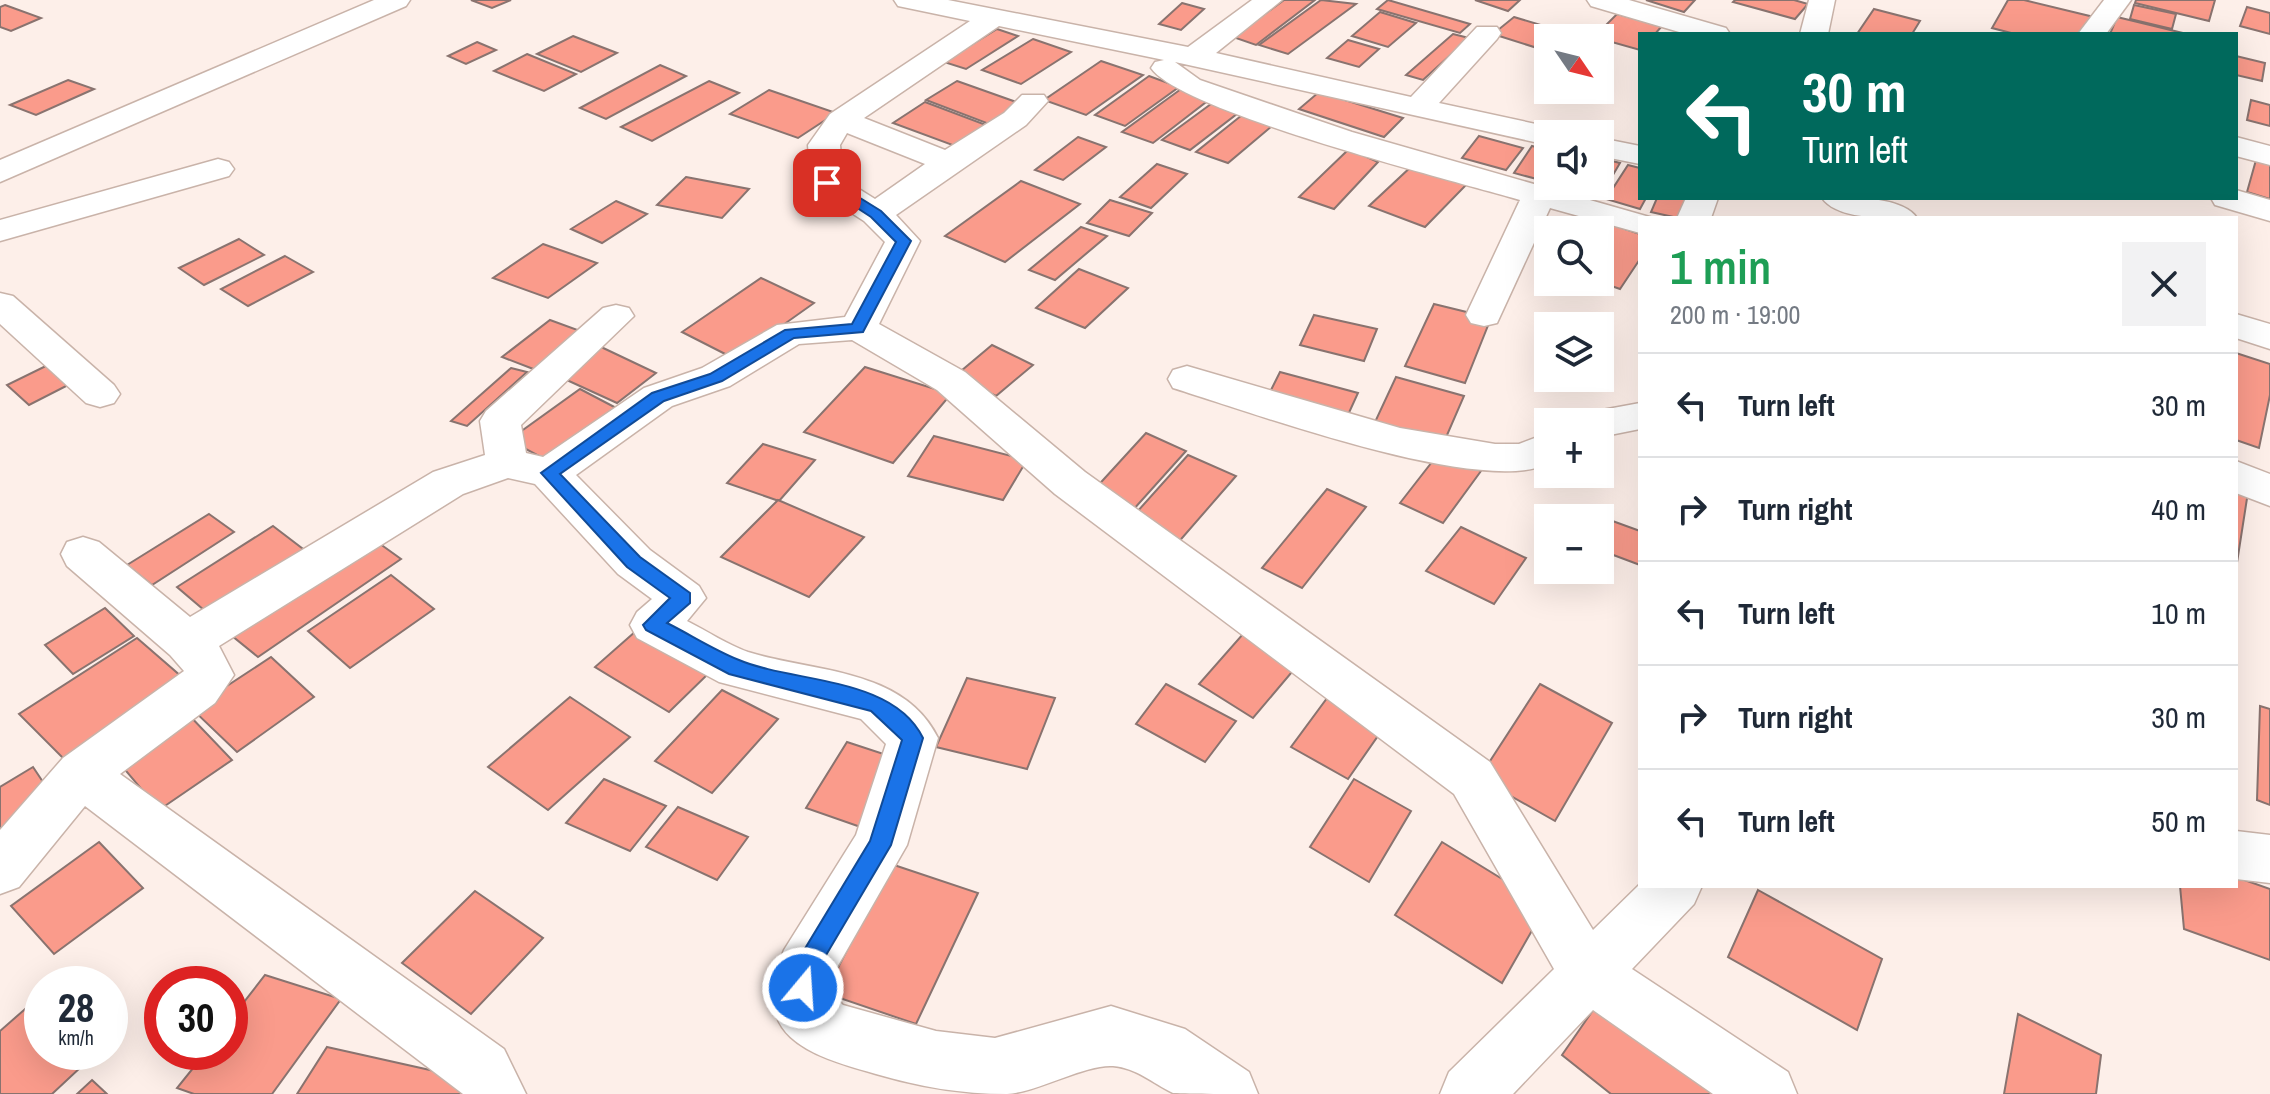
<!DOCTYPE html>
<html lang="en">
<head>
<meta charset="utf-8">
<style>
  :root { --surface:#fff; --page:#f2f2f3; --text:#1f2937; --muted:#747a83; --line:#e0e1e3 }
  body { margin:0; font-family:"Archivo Narrow",sans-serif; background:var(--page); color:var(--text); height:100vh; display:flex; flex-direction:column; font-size:30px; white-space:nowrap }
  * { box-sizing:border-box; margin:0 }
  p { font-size:26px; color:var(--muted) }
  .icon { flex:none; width:44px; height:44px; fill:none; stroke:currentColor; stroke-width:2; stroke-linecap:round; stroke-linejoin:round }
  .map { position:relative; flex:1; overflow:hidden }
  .side { position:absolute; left:1638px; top:216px; width:600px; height:672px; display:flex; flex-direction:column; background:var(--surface); border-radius:0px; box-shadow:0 8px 32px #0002 }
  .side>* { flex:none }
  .guide { position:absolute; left:1638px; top:32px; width:600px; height:168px; border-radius:0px; box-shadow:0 8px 32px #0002; background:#00695c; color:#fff; overflow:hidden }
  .needle { width:52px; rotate:125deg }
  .controls { position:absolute; left:1534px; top:24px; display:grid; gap:16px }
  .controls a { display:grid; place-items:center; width:80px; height:80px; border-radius:0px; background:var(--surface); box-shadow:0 8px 32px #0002; font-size:40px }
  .speed { position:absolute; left:24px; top:966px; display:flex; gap:16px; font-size:40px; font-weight:700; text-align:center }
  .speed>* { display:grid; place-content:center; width:104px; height:104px; border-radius:50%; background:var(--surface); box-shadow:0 8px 32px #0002; line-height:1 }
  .speed small { font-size:20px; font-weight:400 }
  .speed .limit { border:12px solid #d22; background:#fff; color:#111 }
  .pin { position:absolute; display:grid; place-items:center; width:68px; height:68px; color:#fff; margin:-34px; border-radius:16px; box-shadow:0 4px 12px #0006 }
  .me { position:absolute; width:88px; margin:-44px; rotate:18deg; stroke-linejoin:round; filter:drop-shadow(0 0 6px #0008) }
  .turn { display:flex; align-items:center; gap:28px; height:168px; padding:0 32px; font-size:36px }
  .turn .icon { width:104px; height:104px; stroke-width:2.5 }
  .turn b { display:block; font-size:56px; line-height:68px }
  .round { display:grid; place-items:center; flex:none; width:84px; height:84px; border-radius:0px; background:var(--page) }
  .overview { display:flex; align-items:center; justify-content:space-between; height:136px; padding:0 32px }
  h1 { font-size:48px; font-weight:600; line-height:60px; color:#1e9e55 }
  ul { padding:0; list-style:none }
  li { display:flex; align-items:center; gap:24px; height:104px; padding:0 32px; border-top:2px solid var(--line) }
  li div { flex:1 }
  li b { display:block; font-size:30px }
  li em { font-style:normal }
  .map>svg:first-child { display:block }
  .building { fill:#fa9b8b; stroke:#89736f; stroke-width:2 }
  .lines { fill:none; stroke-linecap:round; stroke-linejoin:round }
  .minor-casing { stroke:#c9b3a9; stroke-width:3 }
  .minor { fill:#fff; fill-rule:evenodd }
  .route { fill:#1a73e8; stroke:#114b97; stroke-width:2 }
</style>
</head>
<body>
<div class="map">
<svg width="2270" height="1094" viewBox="0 0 2270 1094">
  <rect width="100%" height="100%" fill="#fdefe9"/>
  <g class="building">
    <polygon points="471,0 511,0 492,8"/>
    <polygon points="1284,0 1315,0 1256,45 1233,37"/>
    <polygon points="1321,0 1356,4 1288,54 1259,45"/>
    <polygon points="1388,0 1470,24 1460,33 1377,9"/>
    <polygon points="1475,0 1520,0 1508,11"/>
    <polygon points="1646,0 1695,0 1684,12"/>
    <polygon points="1735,0 1794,0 1808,4 1795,19 1733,2"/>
    <polygon points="2008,0 2024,0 2098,18 2090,34 2015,34 1992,28"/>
    <polygon points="2136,0 2215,0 2209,21 2135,3"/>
    <polygon points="1182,3 1204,9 1181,30 1159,24"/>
    <polygon points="5,5 41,18 11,31 0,27 0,7"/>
    <polygon points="2134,5 2176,14 2172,29 2130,19"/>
    <polygon points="2247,7 2270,13 2270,34 2240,26"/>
    <polygon points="1874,9 1920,21 1912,34 1857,34"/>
    <polygon points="1380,12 1416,23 1388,47 1352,36"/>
    <polygon points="1617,14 1662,26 1655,34 1640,34 1640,50 1594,37"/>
    <polygon points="1514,17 1554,29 1534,47 1493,34"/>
    <polygon points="2117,17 2187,34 2110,34"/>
    <polygon points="997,29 1018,36 966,69 944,62"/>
    <polygon points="1453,34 1469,38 1423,80 1406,75"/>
    <polygon points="573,36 617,53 581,72 537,54"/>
    <polygon points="1033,39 1071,52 1021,84 982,70"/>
    <polygon points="1348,40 1379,49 1359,67 1327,58"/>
    <polygon points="477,42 496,50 466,64 448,56"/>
    <polygon points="527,54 576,74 544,91 494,71"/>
    <polygon points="2236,56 2265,63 2262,81 2236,75"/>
    <polygon points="1101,61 1143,75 1086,115 1044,100"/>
    <polygon points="660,65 686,76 606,119 580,108"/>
    <polygon points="1149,76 1179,87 1125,126 1095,115"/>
    <polygon points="68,80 94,89 36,115 10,105"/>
    <polygon points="709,81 739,93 652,141 621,127"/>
    <polygon points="957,81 1019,103 989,124 926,100"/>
    <polygon points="1181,89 1210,99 1153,143 1122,132"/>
    <polygon points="769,90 836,113 798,138 730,114"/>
    <polygon points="1319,92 1403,118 1384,137 1299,109"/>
    <polygon points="2251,100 2270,105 2270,126 2247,120"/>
    <polygon points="1215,101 1242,110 1190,150 1162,140"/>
    <polygon points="925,102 986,125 955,146 893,123"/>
    <polygon points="1247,111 1278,121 1228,163 1196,152"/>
    <polygon points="1479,136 1523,148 1506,170 1462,158"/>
    <polygon points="1078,137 1106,147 1063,180 1035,170"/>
    <polygon points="1532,146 1548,150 1548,182 1514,173"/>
    <polygon points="1349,149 1378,162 1334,209 1299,197"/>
    <polygon points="1600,158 1620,163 1600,197 1579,191 1582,186 1600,186"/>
    <polygon points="2256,160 2270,164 2270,199 2247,192"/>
    <polygon points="1157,164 1187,174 1151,208 1120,197"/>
    <polygon points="1413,165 1467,184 1425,227 1369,206"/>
    <polygon points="1628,165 1640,168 1640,198 1646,198 1640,209 1606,199"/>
    <polygon points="686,177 749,189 722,218 657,205"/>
    <polygon points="1021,181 1080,204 1005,262 945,236"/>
    <polygon points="1657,198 1688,198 1678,218 1651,212"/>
    <polygon points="1110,200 1152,213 1129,236 1087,223"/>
    <polygon points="616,201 647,214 602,243 571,229"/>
    <polygon points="1604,222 1640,234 1640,259 1620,289 1600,282 1598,230"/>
    <polygon points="1081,227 1107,236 1055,280 1029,270"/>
    <polygon points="239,239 264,255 204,285 179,268"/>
    <polygon points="543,244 597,263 548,298 493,278"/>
    <polygon points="285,256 313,272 248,306 221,289"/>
    <polygon points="1079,269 1128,288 1085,328 1036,308"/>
    <polygon points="761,278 814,303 735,359 682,332"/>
    <polygon points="1434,304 1491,318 1465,383 1405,366"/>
    <polygon points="1314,315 1377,329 1364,361 1300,345"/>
    <polygon points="550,320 583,332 536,370 502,357"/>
    <polygon points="992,345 1033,365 996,396 955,376"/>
    <polygon points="599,346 656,373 617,403 558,376"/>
    <polygon points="2236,353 2270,364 2270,395 2259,448 2236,440"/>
    <polygon points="54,362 76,381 29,405 7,385"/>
    <polygon points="865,367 951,394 893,463 804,432"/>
    <polygon points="511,368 527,372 467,426 451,421"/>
    <polygon points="1280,372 1358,393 1347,417 1268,396"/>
    <polygon points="1396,377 1464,396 1444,442 1375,422"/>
    <polygon points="580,389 620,410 550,462 509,440"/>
    <polygon points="1146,433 1186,451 1133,510 1093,491"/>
    <polygon points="934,436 1027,460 1003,500 908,476"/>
    <polygon points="763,444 815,460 779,501 727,483"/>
    <polygon points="1439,453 1481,471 1443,523 1400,503"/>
    <polygon points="1188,455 1236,476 1176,545 1128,522"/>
    <polygon points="2236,487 2248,492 2236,569"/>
    <polygon points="1327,489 1366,507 1302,588 1262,568"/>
    <polygon points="778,500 864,537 809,597 721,557"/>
    <polygon points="1577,508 1640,531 1640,565 1600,550 1600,518 1572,518"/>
    <polygon points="209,514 234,532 152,585 127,565"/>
    <polygon points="273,526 307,552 211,616 177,587"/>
    <polygon points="1461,527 1526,558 1494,604 1426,571"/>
    <polygon points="369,536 401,559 258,657 226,631"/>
    <polygon points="391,575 434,609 350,668 308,631"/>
    <polygon points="105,608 134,636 73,674 45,645"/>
    <polygon points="636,631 709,673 669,712 595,667"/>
    <polygon points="1243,634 1297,666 1253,718 1199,684"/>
    <polygon points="137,638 190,684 70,765 19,714"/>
    <polygon points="271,657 314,697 237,752 192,709"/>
    <polygon points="967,678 1055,698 1027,769 936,747"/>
    <polygon points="1166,684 1236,721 1205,762 1136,724"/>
    <polygon points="1540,684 1612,723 1555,821 1479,778"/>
    <polygon points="722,690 778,719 712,793 655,761"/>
    <polygon points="1333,690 1389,720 1348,779 1291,747"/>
    <polygon points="570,697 630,737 548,810 488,767"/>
    <polygon points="2260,706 2270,709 2270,805 2257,800"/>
    <polygon points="187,713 232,760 159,810 116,759"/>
    <polygon points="847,742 911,763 872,831 806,808"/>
    <polygon points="33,767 57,803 0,839 0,787"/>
    <polygon points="604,779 666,806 630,851 566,823"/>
    <polygon points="1354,779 1411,811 1369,882 1310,847"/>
    <polygon points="678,807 748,837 717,880 646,847"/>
    <polygon points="99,842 143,888 54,954 11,906"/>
    <polygon points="1442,842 1546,906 1502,983 1395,915"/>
    <polygon points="891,864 978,893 916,1024 825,993"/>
    <polygon points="2236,877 2270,889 2270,960 2184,929 2180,886 2236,886"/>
    <polygon points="1758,890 1882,959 1857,1030 1728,957"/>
    <polygon points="475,891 543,938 471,1014 402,963"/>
    <polygon points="265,975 341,999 272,1094 194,1094 177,1088 206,1052 230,1052 230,1020"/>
    <polygon points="1609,987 1752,1094 1611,1094 1562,1055"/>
    <polygon points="32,1003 42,1011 42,1052 96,1053 52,1094 0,1094 0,1031"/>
    <polygon points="2018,1014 2101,1055 2096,1094 2004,1094"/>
    <polygon points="327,1047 488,1083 482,1094 297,1094"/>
    <polygon points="92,1080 107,1094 77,1094"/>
  </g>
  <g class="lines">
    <g class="minor-casing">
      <g id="minor">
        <polygon points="374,0 410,0 406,6 0,182 0,160"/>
        <path d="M894 0H948L1188 47 1252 0H1282L1216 53 1411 97 1477 27H1497L1501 33 1497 39 1439 103 1559 129 1562 134H1548V145L1175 62 1200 80 1352 132 1653 218H1640V233L1550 208 1497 323 1484 326 1471 323 1466 315 1520 200C1455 181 1181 112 1151 68L1155 62 1164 60 999 26 864 118 945 150 1004 113 1022 95H1044L1048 101 1026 125 896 215 920 241 879 324 965 372 1085 472 1490 762 1593 930 1640 884 1702 886 1694 904 1632 969 1788 1072 1797 1094H1713L1593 1010 1513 1094H1440L1449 1072 1554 969 1454 794 1055 494 937 390 852 340 799 344 730 386 672 406 576 475 650 550 699 586 706 598 687 621C707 631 728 645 748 652 813 672 904 668 938 738L907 845 832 976V994L843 1005 936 1031 995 1038 1111 1006 1185 1029 1249 1072 1258 1094C1238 1094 1188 1094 1173 1093 1152 1083 1137 1068 1113 1066 1085 1064 1038 1092 1007 1094 961 1094 920 1087 876 1074 808 1055 747 1036 784 950L856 835 886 744 861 719 719 682 637 638 630 625 637 612 652 599 618 574 535 484 508 478 463 494 219 646 234 675 215 703 120 774 504 1049 526 1094H463L85 806 19 887 0 894V830L63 758 184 671 170 655 67 566 61 554 67 542 83 537 99 542 190 617 433 472 485 455 480 421 486 411 603 308 616 305 629 308 634 316 521 425 526 453 543 457 644 388 702 368 777 325 845 317 885 242 864 221 816 190 811 183 808 145 830 114 970 21 898 6ZM847 133 925 164 875 199 843 179 840 145Z"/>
        <polygon points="1587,0 1629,0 1726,28 1730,34 1686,34 1591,6"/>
        <polygon points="1809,0 1835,0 1828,34 1800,34"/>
        <polygon points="2104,0 2131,0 2106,34 2078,34"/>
        <polygon points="2236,137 2270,146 2270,165 2236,156"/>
        <polygon points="1600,138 1640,146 1640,164 1600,156"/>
        <polygon points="218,159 229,162 234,169 229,176 0,241 0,220"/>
        <polygon points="2236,190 2270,200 2270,221 2215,205 2211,198 2236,198"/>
        <polygon points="1686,198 1718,198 1711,218 1677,218"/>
        <path d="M1822 198C1847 198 1901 195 1917 218 1891 218 1838 221 1822 198Z"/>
        <polygon points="0,293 13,296 114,385 120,394 114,403 100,407 86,403 0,324"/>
        <polygon points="2236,314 2270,324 2270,349 2236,338"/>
        <path d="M1187 366 1400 428 1495 444H1519L1548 433V464C1479 496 1251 412 1173 388L1168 379 1173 370Z"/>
        <polygon points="1640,403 1640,429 1600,437 1600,422 1581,422 1586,413"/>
        <polygon points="2236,461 2270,474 2270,506 2236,493"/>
        <polygon points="2236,831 2270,835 2270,883 2236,879"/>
      </g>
    </g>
    <use href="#minor" class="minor"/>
  </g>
  <path class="route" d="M822 180H831L881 211 911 241 863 332 794 338 722 381 664 401 560 474 640 557 690 593V603L667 623C691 635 714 650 739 660 793 683 893 676 923 738L891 845 816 972 812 996 803 1000 795 996 792 970 870 841 902 740 871 711 729 674 646 630 643 625 670 598 627 567 541 473 652 393 710 374 785 330 852 324 896 242 871 217 822 185Z"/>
</svg>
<div class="controls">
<a><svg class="needle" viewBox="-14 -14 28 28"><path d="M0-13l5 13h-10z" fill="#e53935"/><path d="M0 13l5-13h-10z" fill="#747a83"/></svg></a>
<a><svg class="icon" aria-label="sound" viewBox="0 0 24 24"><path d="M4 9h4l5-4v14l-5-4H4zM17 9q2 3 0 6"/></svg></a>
<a><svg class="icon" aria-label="search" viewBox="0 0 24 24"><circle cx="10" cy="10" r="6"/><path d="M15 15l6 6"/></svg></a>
<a><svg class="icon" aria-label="layers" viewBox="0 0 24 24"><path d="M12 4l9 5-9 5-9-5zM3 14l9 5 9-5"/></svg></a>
<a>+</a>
<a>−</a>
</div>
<div class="speed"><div>28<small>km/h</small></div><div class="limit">30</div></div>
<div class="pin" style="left:827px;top:183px;background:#d93025"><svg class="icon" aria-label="arrive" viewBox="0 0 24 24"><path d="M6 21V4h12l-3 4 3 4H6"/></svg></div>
<svg class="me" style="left:803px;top:988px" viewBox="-20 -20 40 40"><circle r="17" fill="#1a73e8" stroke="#fff" stroke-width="3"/><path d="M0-11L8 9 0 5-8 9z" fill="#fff"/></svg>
<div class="guide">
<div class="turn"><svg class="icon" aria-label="left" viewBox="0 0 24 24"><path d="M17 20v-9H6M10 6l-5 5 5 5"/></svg><div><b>30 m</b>Turn left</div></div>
</div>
<section class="side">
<div class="overview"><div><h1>1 min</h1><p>200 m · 19:00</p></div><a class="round"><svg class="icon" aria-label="close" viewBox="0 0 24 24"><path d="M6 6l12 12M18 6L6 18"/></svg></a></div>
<ul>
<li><svg class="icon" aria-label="left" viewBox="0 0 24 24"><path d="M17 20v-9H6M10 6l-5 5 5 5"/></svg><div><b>Turn left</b></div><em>30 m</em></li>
<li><svg class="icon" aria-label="right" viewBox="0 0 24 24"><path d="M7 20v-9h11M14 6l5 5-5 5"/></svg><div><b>Turn right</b></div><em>40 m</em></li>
<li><svg class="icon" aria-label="left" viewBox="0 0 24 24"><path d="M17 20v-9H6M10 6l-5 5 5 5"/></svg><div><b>Turn left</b></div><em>10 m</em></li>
<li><svg class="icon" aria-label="right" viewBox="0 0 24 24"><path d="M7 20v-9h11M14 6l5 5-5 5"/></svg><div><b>Turn right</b></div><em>30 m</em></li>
<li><svg class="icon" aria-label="left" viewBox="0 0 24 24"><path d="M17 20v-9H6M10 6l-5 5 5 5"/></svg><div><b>Turn left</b></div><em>50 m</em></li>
</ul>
</section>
</div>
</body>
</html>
